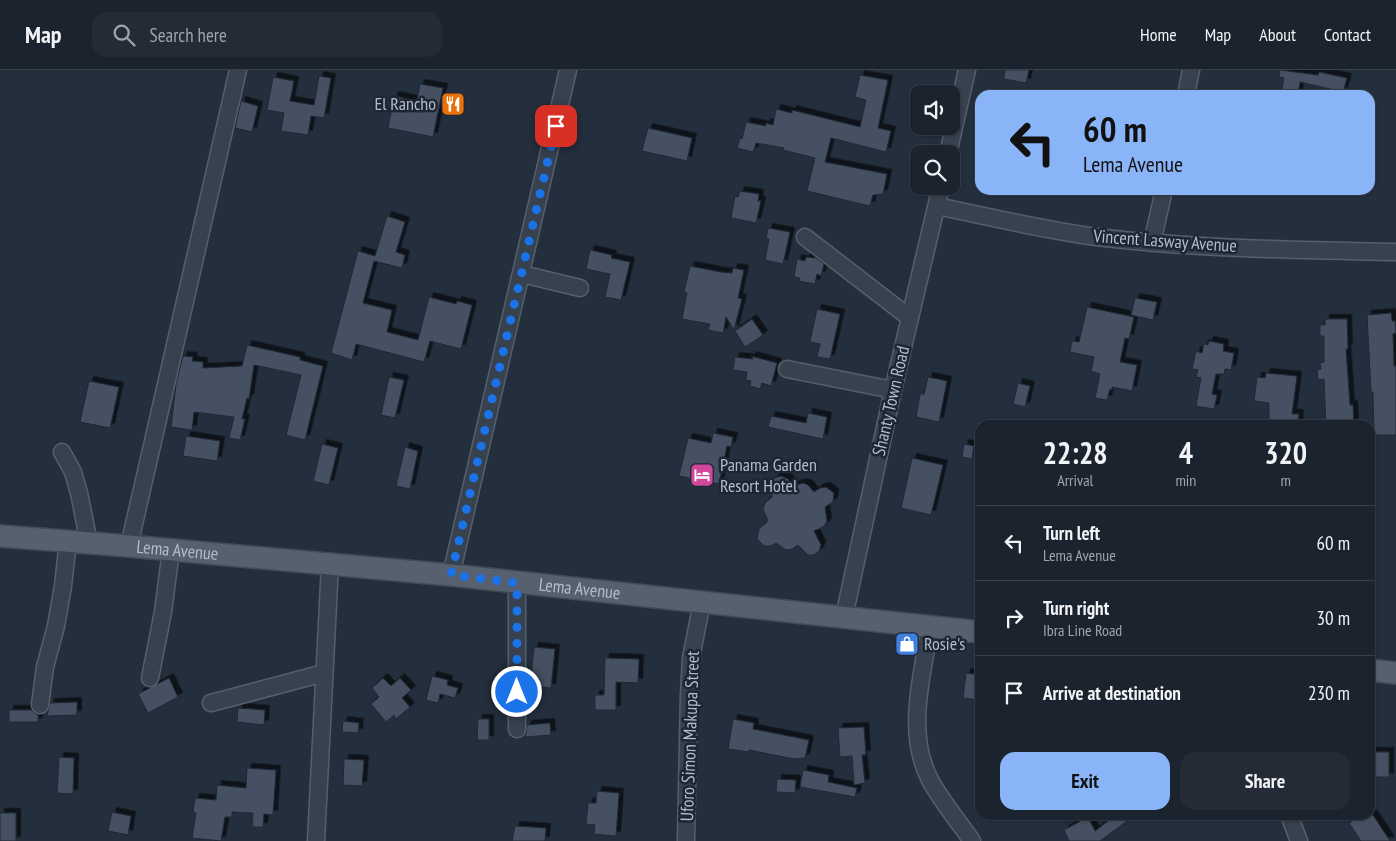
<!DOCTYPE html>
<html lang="en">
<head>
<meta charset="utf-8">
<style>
  :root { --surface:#1b232e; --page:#242b36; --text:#f1f3f6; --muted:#a0a4aa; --line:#39404a; --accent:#8ab4f8 }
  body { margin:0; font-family:"PT Sans Narrow",sans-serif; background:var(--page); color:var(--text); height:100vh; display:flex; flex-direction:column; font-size:19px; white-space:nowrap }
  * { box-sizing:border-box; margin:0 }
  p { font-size:16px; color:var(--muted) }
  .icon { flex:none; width:28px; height:28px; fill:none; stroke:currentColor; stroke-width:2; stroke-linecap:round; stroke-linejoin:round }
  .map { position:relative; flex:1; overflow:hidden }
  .side { position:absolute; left:975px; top:350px; width:400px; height:400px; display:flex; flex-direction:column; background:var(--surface); border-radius:15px; box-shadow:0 1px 4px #0004,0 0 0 1px var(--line) }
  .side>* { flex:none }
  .top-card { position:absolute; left:975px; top:20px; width:400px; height:105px; border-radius:15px; box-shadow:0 1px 4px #0004,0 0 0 1px var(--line); background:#8ab4f8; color:#111; overflow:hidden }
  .buttons { position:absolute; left:910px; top:15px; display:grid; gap:10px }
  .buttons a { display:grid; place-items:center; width:50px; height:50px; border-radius:10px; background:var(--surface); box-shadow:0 1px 4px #0004,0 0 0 1px var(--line); font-size:25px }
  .pin { position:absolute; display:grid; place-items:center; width:42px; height:42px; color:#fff; margin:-21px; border-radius:10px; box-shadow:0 2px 8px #0006 }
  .me { position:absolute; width:55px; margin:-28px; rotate:0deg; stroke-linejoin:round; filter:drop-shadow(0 0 4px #0008) }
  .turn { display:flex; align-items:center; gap:18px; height:105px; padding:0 25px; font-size:22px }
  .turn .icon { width:65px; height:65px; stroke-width:2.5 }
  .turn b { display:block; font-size:35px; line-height:42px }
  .eta { display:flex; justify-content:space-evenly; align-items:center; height:85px; text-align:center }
  .eta b { font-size:30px; font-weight:700; line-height:35px }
  .cta { display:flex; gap:10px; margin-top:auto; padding:10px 25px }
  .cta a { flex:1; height:58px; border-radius:15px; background:var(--accent); color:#111; font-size:20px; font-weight:700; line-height:58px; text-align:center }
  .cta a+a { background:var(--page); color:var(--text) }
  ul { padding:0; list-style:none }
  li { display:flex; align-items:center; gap:15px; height:75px; padding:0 25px; border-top:1px solid var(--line) }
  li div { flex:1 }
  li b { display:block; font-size:19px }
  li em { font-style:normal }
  header { display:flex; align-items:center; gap:30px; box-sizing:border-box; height:70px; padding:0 25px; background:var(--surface); border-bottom:1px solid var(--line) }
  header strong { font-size:24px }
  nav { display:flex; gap:28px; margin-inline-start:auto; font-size:18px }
  .search { width:350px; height:45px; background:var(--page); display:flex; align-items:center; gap:12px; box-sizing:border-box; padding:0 18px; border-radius:15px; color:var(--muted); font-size:19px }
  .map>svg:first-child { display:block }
  .building { fill:#455162; stroke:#1f2835; filter:url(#shadow) }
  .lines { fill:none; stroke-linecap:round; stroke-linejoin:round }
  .minor-casing { stroke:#565f6c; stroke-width:19 }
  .major-casing { stroke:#414a57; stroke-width:24 }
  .minor { stroke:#38414e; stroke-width:16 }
  .major { stroke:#56606e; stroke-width:21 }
  .route { stroke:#1a73e8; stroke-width:9; stroke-dasharray:0 16.2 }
  .labels { text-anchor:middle; stroke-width:5; stroke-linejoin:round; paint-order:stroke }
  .poi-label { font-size:18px; fill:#b4bcc9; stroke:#1d2633; text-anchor:start }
  .street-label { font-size:18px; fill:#b4bcc9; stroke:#1d2633 }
</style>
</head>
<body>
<header>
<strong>Map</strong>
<div class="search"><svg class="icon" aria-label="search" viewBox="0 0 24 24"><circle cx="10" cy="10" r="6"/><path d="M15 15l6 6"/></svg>Search here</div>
<nav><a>Home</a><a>Map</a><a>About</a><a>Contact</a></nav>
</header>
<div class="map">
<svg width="1396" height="771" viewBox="0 0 1396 771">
  <defs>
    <filter id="shadow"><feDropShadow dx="4.5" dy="-4.5" stdDeviation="0" flood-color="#0009"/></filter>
  </defs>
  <rect width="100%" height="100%" fill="#242f3e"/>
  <g class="building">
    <polygon points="1005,0 1029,0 1026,13 1004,9"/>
    <polygon points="1280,0 1318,5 1319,2 1347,8 1343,22 1300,12 1298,25 1281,25 1284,8 1279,7"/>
    <polygon points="860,5 888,10 878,58 891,61 886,82 831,68 825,92 887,104 883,124 873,125 870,136 807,121 815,88 783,80 784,78 756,73 753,82 737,78 740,68 742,69 746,52 766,56 766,53 773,55 776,39 792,43 792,40 860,57 866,30 855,27"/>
    <polygon points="319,6 331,8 324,48 311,46 308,65 281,61 284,43 267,40 273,7 294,11 290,31 314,35"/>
    <polygon points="420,14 443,18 433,67 388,58 394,26 417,31"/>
    <polygon points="241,31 258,36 252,62 235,58"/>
    <polygon points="648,58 692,68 687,91 642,81"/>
    <polygon points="740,121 759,124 758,131 761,131 756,153 731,148 735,126 738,127"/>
    <polygon points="387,146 405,152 396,182 405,185 402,198 374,191 363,233 392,240 387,262 418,270 429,227 456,234 457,231 472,235 461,279 430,271 424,292 356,274 352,290 331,283 358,181 375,186"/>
    <polygon points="768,158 790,162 783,194 765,190 769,169 766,169"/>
    <polygon points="590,180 612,185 611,188 630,192 621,230 605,227 610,204 586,199"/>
    <polygon points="806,187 816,188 824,194 821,206 817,204 815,214 799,211 800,208 794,207 797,189 805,191"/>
    <polygon points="690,196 721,202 732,203 733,198 744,200 738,228 742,229 734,260 726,247 723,263 708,260 710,254 682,249 687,223 684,222"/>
    <polygon points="1135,228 1157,232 1153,250 1131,245"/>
    <polygon points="1087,237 1134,247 1129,269 1125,268 1120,292 1137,295 1132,321 1112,317 1112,320 1110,319 1107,330 1095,328 1100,304 1091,301 1094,287 1070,282 1072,271 1079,272"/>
    <polygon points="817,239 840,244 830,289 817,287 820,274 810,272"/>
    <polygon points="1391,243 1392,251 1395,251 1396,263 1393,264 1394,296 1396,296 1396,365 1374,365 1373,322 1371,322 1367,245"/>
    <polygon points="752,249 763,265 745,277 735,261"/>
    <polygon points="1325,249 1347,249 1348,279 1346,279 1350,335 1353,335 1354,355 1326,355 1324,309 1318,310 1317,300 1321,299 1320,293 1324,292 1324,266 1320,266 1320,255 1325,255"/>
    <polygon points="1209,271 1224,274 1223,281 1234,283 1231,300 1225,299 1224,304 1216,304 1212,324 1217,325 1214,339 1196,336 1201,308 1196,307 1198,300 1192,299 1196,281 1202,283 1204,274 1208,275"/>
    <polygon points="247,275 300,287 300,290 323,296 305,370 286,365 301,305 254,295 249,329 247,328 242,349 245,349 240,370 229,368 234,347 194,342 192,360 171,357 176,314 183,286 193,287 192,291 203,292 203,298 242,296"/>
    <polygon points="751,286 777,293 771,316 762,313 760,319 750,316 751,311 746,310 747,302 733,300 735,287 753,289"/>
    <polygon points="1266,303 1297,306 1292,344 1299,344 1298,355 1276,355 1276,351 1269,351 1269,333 1254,331 1257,307 1265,308"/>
    <polygon points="389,307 404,310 395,348 381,345"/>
    <polygon points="928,307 947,311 939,352 916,347 920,324 924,324"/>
    <polygon points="89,311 119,317 110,358 80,352"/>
    <polygon points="1018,313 1030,316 1025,337 1013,334"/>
    <polygon points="808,343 827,347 823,369 768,357 771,346 806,353"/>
    <polygon points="713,363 733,367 731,377 727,376 719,414 679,406 688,368 711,373"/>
    <polygon points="186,366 220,371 217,391 183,386"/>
    <polygon points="322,374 338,378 329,415 313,411"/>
    <polygon points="964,374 974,376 972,389 962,387"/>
    <polygon points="405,377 418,381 410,419 396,416"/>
    <polygon points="912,388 943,395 931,445 901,438"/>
    <polygon points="781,406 788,409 793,416 803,413 808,415 814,422 820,418 826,417 834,423 833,432 825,437 827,452 823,457 814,461 821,475 819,481 814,485 808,485 798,475 792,479 786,480 776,473 771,476 764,476 757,469 759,459 768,451 763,439 765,433 772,427 771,413 775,408"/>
    <polygon points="534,577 555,579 551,618 530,616"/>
    <polygon points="605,588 639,589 638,613 616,612 616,640 595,640 595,625 604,625"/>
    <polygon points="966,603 980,605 980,630 963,628"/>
    <polygon points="432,606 448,610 447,615 458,618 455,628 440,624 438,633 426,630"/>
    <polygon points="169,608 178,627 148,643 138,624"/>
    <polygon points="383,608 391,616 400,608 411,620 402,628 410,637 396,649 394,645 386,652 371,634 379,627 372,618"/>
    <polygon points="77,632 77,645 47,646 50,633"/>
    <polygon points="238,638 265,640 264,655 237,652"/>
    <polygon points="9,640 31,640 38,645 38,652 9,652"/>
    <polygon points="478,649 489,649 489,670 477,670"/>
    <polygon points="733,649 754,653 753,659 809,670 805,688 794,689 749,680 749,682 728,679"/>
    <polygon points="343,651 359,653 358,663 342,662"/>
    <polygon points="550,653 551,665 524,667 526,664 527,655"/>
    <polygon points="864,657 866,685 862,685 865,713 854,715 852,686 840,687 838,658"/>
    <rect x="1371" y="682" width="18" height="25"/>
    <polygon points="59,687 74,688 73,724 57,723"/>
    <polygon points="344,689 364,690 362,716 343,715"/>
    <polygon points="247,698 276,700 273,745 264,744 263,757 252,757 253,743 232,742 232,747 225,747 221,771 192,768 196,743 193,742 195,728 216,730 217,715 246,718"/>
    <polygon points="803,700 829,705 828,712 857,718 855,727 800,717"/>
    <polygon points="777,709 796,710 795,723 776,722"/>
    <polygon points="597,721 619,723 616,766 594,764 595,755 586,754 588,733 596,733"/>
    <polygon points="112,742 131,746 128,765 108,761"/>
    <rect x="0" y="743" width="16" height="28"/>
    <polygon points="1116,745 1135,745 1100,771 1069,771 1064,760 1088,747 1095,761"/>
    <polygon points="1361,745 1373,745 1390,771 1361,771 1349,753"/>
    <polygon points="515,756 546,758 545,771 512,771"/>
  </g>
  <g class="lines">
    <g class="minor-casing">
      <g id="minor">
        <polyline points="1186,25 1191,0"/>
        <polyline points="948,84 967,0"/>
        <path d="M937 136C990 147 1043 160 1097 167 1196 179 1297 180 1396 182"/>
        <polyline points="805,167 910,248"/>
        <polyline points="1152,173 1164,120"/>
        <polyline points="522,204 580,218"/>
        <polyline points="787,299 893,320"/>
        <polyline points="62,382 73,402 79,423 89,473"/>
        <polyline points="129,476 238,0"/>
        <polyline points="451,505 568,0"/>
        <polyline points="844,547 893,320 941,116"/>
        <path d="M930 557C922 606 906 661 929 708 939 728 959 752 972 771"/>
        <polyline points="150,608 163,542 171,480"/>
        <polyline points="211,633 324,603"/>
        <polyline points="40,635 45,597 56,556 63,516 68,471"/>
        <polyline points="517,659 517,513"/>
        <polyline points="1289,745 1299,771"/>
        <polyline points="316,771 330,494"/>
        <polyline points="686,771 689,624 691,588 702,532"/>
      </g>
    </g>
    <g class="major-casing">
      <g id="major">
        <path id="s1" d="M0 466 129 476 451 505 980 562"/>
        <polyline points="1370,600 1396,603"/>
      </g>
    </g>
    <use href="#minor" class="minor"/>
    <use href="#major" class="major"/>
  </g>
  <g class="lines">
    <polyline class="route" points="517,622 517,513 451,505 556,56"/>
  </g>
  <defs>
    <g id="restaurant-square" transform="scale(1.25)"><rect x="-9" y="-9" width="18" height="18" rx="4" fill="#e8710a" stroke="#1d2633"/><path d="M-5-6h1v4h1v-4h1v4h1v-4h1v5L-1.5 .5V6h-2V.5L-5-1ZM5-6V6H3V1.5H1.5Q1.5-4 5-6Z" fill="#fff"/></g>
    <g id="hotel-square" transform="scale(1.25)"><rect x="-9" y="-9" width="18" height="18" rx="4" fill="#d1479c" stroke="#1d2633"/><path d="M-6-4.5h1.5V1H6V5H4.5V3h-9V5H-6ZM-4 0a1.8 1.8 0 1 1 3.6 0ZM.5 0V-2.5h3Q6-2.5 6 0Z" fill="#fff"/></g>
    <g id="shop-square" transform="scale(1.25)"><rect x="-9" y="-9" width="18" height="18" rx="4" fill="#3f7fe0" stroke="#1d2633"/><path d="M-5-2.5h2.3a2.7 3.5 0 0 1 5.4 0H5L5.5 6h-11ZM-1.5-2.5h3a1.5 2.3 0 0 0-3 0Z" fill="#fff"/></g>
  </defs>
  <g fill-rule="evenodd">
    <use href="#restaurant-square" x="453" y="34"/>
    <use href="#hotel-square" x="702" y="405"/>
    <use href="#shop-square" x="907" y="574"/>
  </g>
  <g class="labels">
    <g class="poi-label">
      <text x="436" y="40" text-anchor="end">El Rancho</text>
      <text x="720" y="401">Panama Garden<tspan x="720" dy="21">Resort Hotel</tspan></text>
      <text x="924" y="580">Rosie's</text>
    </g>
    <g class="street-label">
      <text transform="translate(1165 171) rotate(4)" y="6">Vincent Lasway Avenue</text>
      <text transform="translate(891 331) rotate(-77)" y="6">Shanty Town Road</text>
      <text dy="6" stroke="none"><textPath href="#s1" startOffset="178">Lema Avenue</textPath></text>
      <text dy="6" stroke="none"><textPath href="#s1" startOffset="582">Lema Avenue</textPath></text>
      <text transform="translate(690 666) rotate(-88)" y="6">Uforo Simon Makupa Street</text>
    </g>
  </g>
</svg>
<div class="buttons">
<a><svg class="icon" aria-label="sound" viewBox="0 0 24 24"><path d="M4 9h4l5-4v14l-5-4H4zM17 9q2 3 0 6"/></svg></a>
<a><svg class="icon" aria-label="search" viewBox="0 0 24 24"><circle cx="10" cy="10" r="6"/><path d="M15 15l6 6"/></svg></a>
</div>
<div class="pin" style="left:556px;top:56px;background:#d93025"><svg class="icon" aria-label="arrive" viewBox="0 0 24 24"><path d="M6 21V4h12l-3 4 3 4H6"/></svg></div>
<svg class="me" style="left:517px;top:622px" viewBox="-20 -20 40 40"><circle r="17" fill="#1a73e8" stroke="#fff" stroke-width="3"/><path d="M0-11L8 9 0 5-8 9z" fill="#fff"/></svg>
<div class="top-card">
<div class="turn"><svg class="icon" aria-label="left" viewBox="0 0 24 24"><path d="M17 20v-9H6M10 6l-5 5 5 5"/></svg><div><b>60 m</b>Lema Avenue</div></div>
</div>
<section class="side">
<div class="eta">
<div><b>22:28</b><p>Arrival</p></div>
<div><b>4</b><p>min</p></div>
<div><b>320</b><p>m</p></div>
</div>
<ul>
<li><svg class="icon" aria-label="left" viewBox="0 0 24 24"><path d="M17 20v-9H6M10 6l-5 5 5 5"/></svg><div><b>Turn left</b><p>Lema Avenue</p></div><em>60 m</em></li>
<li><svg class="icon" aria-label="right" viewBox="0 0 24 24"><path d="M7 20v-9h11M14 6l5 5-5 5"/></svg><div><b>Turn right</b><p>Ibra Line Road</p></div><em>30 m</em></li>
<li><svg class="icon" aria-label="arrive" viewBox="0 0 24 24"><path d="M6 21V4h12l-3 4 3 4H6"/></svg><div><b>Arrive at destination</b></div><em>230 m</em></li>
</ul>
<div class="cta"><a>Exit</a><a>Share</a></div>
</section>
</div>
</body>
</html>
